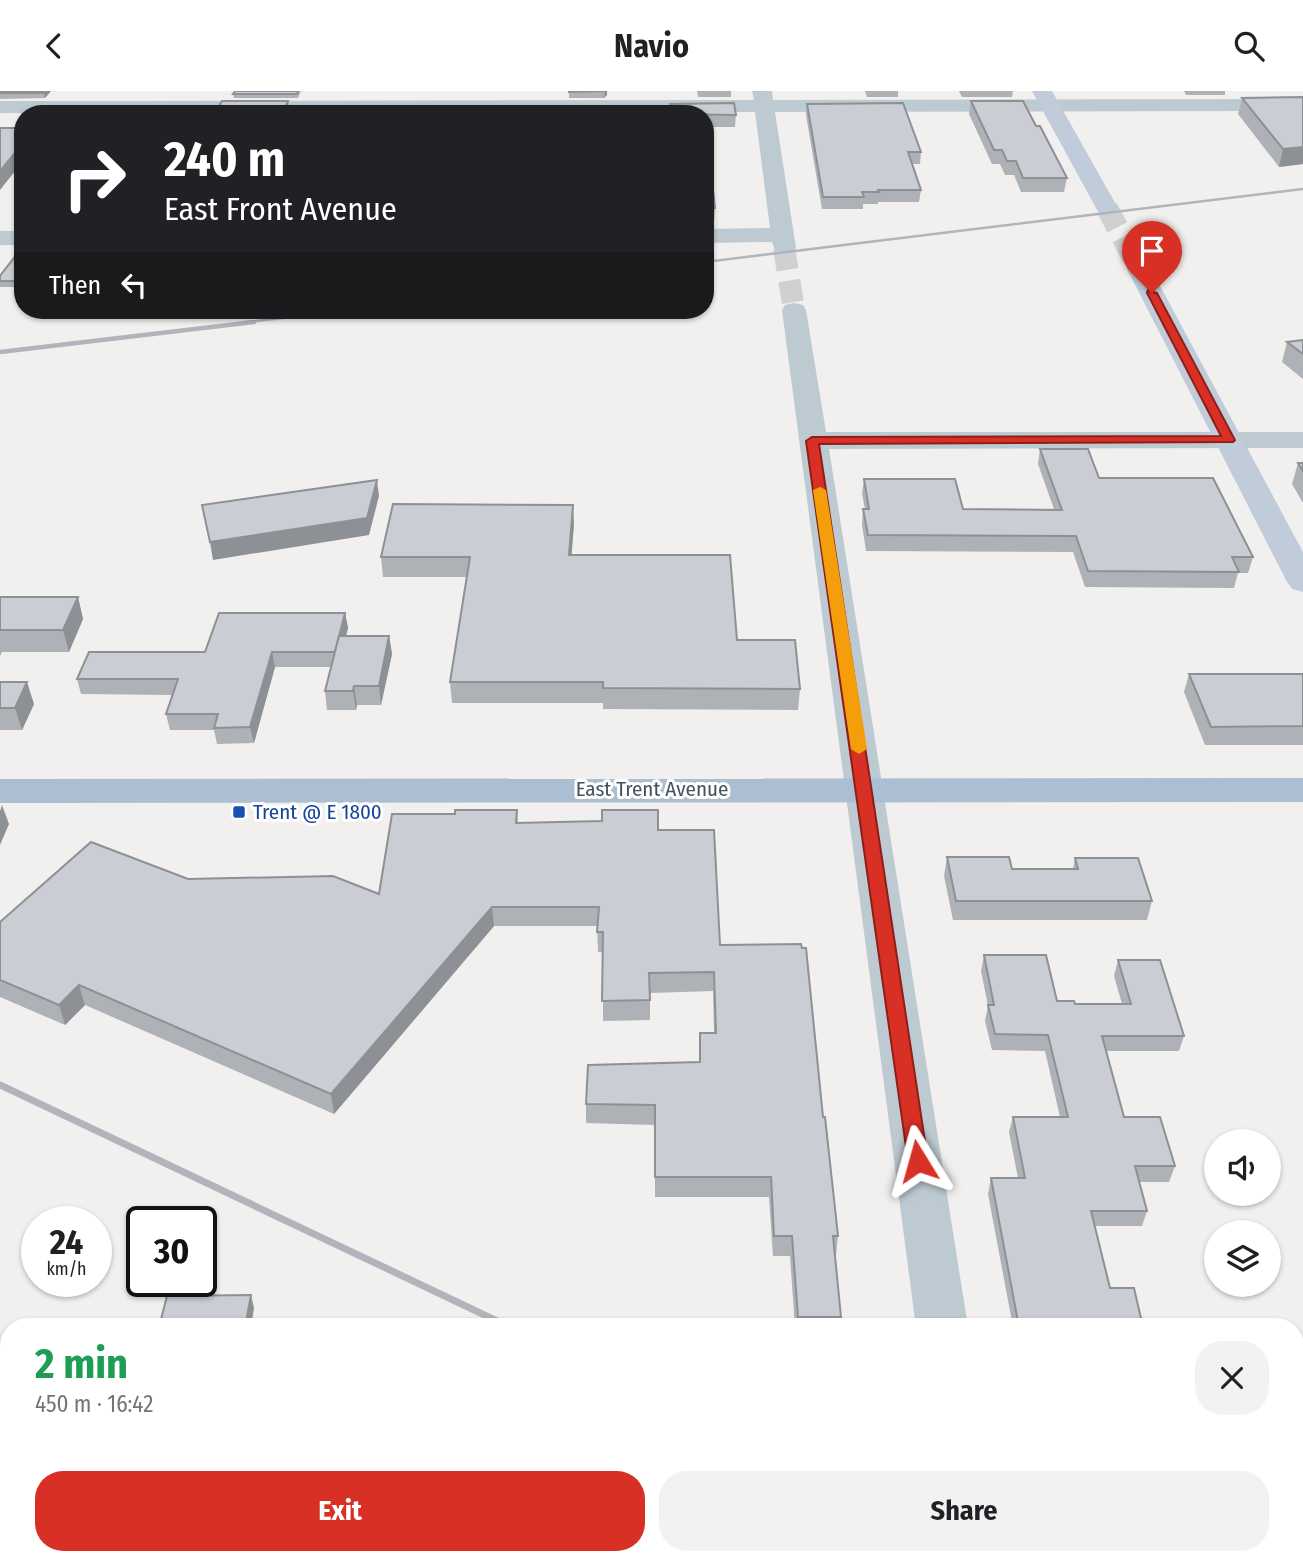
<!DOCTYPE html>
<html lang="en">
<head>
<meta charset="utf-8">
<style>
  :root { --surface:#fff; --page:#f2f2f2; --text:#202124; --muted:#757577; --accent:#d93025 }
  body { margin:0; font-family:"Fira Sans Condensed",sans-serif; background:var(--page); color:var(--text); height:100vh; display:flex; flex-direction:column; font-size:26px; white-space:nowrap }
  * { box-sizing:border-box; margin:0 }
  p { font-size:23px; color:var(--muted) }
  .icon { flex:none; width:38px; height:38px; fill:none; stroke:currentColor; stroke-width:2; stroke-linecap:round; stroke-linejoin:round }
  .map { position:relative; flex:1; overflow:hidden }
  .details { position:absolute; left:0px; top:1227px; width:1304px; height:247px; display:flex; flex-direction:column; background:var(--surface); border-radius:28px 28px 0 0; box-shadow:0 2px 5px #0004 }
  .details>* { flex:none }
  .banner { position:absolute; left:14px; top:14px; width:700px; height:214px; border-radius:28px; box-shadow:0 2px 5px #0004; background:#202124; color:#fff; overflow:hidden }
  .tools { position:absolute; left:1204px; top:1038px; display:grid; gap:14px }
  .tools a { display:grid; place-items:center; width:77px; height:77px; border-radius:50%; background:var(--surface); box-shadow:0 2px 5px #0004; font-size:35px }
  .speed { position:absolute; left:21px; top:1115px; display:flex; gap:14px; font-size:35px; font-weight:700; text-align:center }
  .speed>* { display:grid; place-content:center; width:91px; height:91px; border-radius:50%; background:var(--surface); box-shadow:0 2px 5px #0004; line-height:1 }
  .speed small { font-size:18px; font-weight:400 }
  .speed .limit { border:4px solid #111; border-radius:10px; background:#fff; color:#111 }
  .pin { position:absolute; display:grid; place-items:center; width:60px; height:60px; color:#fff; margin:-72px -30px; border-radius:50% 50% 50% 0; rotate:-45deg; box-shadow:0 0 7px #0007 }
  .pin .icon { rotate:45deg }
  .me { position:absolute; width:77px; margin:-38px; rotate:352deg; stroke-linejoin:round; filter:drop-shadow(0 0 5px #0008) }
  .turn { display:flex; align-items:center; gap:24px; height:147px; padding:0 35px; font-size:32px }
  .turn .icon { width:91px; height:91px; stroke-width:2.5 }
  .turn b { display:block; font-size:49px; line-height:60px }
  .then { display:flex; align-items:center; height:66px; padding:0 35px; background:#0003; gap:14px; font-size:26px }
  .round { display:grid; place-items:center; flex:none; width:74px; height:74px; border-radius:28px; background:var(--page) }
  .head { display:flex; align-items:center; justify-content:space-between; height:119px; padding:0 35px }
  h1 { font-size:42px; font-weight:700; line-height:52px; color:#1e9e55 }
  .primary-button { display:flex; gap:14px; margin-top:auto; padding:14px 35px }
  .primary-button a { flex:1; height:80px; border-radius:28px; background:var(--accent); color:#fff; font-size:28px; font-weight:700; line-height:80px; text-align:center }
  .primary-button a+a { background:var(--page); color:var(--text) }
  header { display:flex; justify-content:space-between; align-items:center; height:91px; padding:0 35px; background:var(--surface); font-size:32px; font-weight:700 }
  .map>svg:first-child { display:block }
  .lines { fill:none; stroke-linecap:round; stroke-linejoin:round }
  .street-tunnel { stroke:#cfd0d2; stroke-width:22; stroke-dasharray:22 11; stroke-linecap:butt }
  .secondary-tunnel { stroke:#cfd0d2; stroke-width:22; stroke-dasharray:22 11; stroke-linecap:butt }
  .street { fill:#becad2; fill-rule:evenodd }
  .secondary { fill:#c0ccda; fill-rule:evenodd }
  .primary { fill:#acbed1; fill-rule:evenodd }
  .rail-far2 { stroke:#b1b4ba; stroke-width:2.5 }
  .rail-far1 { stroke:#b1b4ba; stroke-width:4.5 }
  .rail { stroke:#b1b4ba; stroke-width:7 }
  .wall { fill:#aeb1b6 }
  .shaded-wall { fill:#8d9094 }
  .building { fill:#caced4; stroke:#8d9094; stroke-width:2 }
  .route { fill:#d93025; stroke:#8d1f18; stroke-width:2 }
  .slow { fill:#f59e0b }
  .transit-dot { fill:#1a4fb4; stroke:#fff; stroke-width:2.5 }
  .labels { text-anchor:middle; stroke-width:6; stroke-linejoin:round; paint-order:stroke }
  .street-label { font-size:21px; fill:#45525e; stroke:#fff }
  .transit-label { font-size:21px; fill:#164399; stroke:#fff; text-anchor:start }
</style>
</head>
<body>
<header><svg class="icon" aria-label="back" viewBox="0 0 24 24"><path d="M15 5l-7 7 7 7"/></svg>Navio<svg class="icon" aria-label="search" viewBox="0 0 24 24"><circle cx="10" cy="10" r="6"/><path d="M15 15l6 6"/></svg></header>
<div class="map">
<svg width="1303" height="1472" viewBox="0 0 1303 1472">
  <rect width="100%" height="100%" fill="#f2efef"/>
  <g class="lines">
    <polyline class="street-tunnel" points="784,157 794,219"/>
    <polyline class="secondary-tunnel" points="1107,117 1139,178"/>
    <g class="street">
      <polygon points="752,0 772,0 773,9 1303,8 1303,20 775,21 796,157 792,162 776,162 772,151 705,152 705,138 770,137 755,21 0,22 0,10 754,9"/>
      <rect x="0" y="140" width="23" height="14"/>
      <polygon points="794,212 803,214 806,219 826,341 1303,341 1303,357 829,358 968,1236 916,1236 782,219 785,214"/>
      <rect x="1295" y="1332" width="8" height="52"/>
      <rect x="0" y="1341" width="9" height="52"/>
      <polygon points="96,1465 154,1465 152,1472 94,1472"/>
      <polygon points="946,1465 1004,1465 1005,1472 947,1472"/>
    </g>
    <g class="secondary">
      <polygon points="1032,0 1052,0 1118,117 1115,122 1099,122 1096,117"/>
      <polygon points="1139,171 1147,173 1151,178 1303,461 1303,501 1292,498 1287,491 1127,178 1131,173"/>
    </g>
    <polygon class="primary" points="1303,687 1303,711 0,712 0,688"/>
    <g class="rail-far2">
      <polyline points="705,171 1303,98"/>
      <polyline points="239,232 351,219"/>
    </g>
    <polyline class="rail-far1" points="0,261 254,231"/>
    <g class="rail">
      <polyline points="0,994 510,1236"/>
      <polyline points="996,1465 1012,1472"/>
    </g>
  </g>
  <g class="wall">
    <polygon points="0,0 51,0 45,7 0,8"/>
    <polygon points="235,0 301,0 298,7 234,7 233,3"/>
    <polygon points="569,0 607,0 607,4 604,7 569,7"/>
    <polygon points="697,0 731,0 731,6 698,6"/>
    <polygon points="865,0 898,0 898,6 867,6"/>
    <polygon points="959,0 1013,0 1012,6 962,6"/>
    <polygon points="1184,0 1225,0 1225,4 1186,4"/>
    <polygon points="1303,6 1303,73 1279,76 1238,23 1242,7"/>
    <polygon points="971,10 1036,35 1067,87 1064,101 1021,101 1014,84 1005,84 1000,73 992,73 969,23"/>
    <polygon points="807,13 921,61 920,73 912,73 921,99 919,111 878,111 878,113 863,113 863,118 822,118 806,24"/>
    <polygon points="705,23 736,24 735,36 706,36 715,117 714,131 705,131"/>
    <polygon points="23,159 23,196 0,196 0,185"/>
    <polygon points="1303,249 1303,288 1282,271 1287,251"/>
    <polygon points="1040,358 1099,387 1253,466 1248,482 1238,482 1234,497 1085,496 1073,461 866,460 862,434 863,418 865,418 862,403 864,388 963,418 1054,418 1038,373"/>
    <polygon points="1298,372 1303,372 1303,412 1292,393"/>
    <polygon points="574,433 571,464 737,549 800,598 798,619 603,618 603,612 452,612 450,591 467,486 383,486 381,466"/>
    <polygon points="0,506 78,506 83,528 69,561 2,561 0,565"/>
    <polygon points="345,522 348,537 346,545 389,545 392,563 381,614 357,614 356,619 327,619 325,600 331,576 275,576 254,652 217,653 214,639 170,639 166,623 173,604 81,603 77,588 205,561"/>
    <polygon points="1189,583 1303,583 1303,654 1205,654 1184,601"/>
    <polygon points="0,591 34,613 22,639 0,639"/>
    <polygon points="517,719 518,731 658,739 720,854 823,1026 838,1145 836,1165 835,1165 841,1226 840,1236 795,1236 790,1165 773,1165 769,1106 655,1106 655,1034 586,1032 586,1013 699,972 700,942 714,942 713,900 650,902 650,929 603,930 603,861 598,861 597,835 494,835 334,1023 85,914 65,934 0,906 0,831 188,788 379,803 455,723"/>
    <polygon points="947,766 1012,778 1073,778 1075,767 1152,810 1147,829 953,829 944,785"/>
    <polygon points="984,864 1057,910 1075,913 1122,913 1114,885 1118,869 1184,945 1179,960 1106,960 1124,1026 1175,1075 1169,1091 1139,1091 1147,1120 1142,1135 1095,1135 1110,1197 1143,1236 1013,1236 988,1103 991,1087 1018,1087 1009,1041 1013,1026 1060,1026 1045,960 992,959 985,930 988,915 981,880"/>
  </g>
  <g class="shaded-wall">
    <polygon points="46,0 51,0 45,7 44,2"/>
    <polygon points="605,0 607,0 607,4 604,7"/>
    <polygon points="288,10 290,23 282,23"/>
    <polygon points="23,52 23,70 0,99 0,80"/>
    <polygon points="1303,56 1303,73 1279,76 1283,58"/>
    <polygon points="377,389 379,405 369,444 213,469 210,451"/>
    <polygon points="573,414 574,433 570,484 569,464"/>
    <polygon points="78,506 83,528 69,561 63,539"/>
    <polygon points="345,522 348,537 338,576 335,561"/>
    <polygon points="389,545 392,563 381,614 379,595"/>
    <polygon points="272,561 275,576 254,652 250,636"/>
    <polygon points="27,591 34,613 22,639 15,617"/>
    <polygon points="354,595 357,614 356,619 353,600"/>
    <polygon points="2,714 9,733 0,754 0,720"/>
    <polygon points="492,816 494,835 334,1023 331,1003"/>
    <polygon points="79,894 85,914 65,934 59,914"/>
    <polygon points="251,1204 254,1217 251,1236 245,1236"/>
  </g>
  <g class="building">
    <polygon points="0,0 46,0 44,2 0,2"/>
    <polygon points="235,0 298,0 297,3 233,3"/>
    <polygon points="569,0 605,0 569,1"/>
    <polygon points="1303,6 1303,56 1283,58 1242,7"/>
    <polygon points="222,10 288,10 282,23 214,23"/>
    <polygon points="971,10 1023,10 1036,35 1040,35 1067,87 1023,87 1016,70 1007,70 1002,59 994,59"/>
    <polygon points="734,12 736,24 671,23 670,13"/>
    <polygon points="903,12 921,61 908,61 921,99 878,99 879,101 862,101 864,106 823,106 807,13"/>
    <polygon points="567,15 603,15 603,23 566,23"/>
    <polygon points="705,24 715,117 705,117"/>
    <polygon points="0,37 23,37 23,52 0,80"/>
    <polygon points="20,159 23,159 23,190 0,190 0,185"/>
    <polygon points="1303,249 1303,263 1287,251"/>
    <polygon points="1040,358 1088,358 1099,387 1213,387 1253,466 1232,466 1239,481 1088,480 1076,445 868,444 863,418 869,418 864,388 955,388 963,418 1062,419"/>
    <polygon points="1298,372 1303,372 1303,380"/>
    <polygon points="377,389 367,427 210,451 202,414"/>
    <polygon points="393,413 573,414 569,464 730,464 737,549 795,549 800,598 603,597 603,591 450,591 470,466 381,466"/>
    <polygon points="0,506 78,506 63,539 0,539"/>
    <polygon points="219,522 345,522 335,561 272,561 250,636 214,637 218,623 166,623 178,588 77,588 89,561 205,561"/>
    <polygon points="339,545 389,545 379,595 354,595 353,600 325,600"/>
    <polygon points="1189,583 1303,583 1303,635 1211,636"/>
    <polygon points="0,591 27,591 15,617 0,617"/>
    <polygon points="455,719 517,719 516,732 602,730 602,719 658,719 658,739 714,739 720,854 801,853 802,857 806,857 823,1026 825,1026 838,1145 833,1145 841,1226 798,1226 792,1145 774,1145 771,1086 655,1086 655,1014 586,1013 588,974 700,971 700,942 716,942 714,881 649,882 650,909 602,910 603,841 597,841 599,816 492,816 331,1003 79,894 59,914 0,889 0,831 91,751 188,788 333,785 379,803 392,723 455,723"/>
    <polygon points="947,766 1009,766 1012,778 1078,778 1075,767 1138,767 1152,810 956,810"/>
    <polygon points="984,864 1046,864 1057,910 1074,910 1075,913 1131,913 1118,869 1160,869 1184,945 1102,945 1124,1026 1160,1026 1175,1075 1135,1075 1147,1120 1091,1120 1110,1197 1134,1197 1143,1236 1019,1236 991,1087 1025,1087 1013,1026 1068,1026 1048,944 995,943 988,914 994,914"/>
    <polygon points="251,1204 245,1236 159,1236 167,1205"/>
  </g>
  <polygon class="route" points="1148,199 1157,202 1235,349 1233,351 819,353 928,1070 925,1075 918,1077 911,1075 908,1070 806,350 812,346 1221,345 1147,202"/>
  <polygon class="slow" points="820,396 826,399 867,658 859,663 851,658 813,399"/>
  <rect class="transit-dot" x="232" y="714" width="14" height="14" rx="3.5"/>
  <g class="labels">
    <g class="street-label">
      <text x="652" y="705">East Trent Avenue</text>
    </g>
    <g class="transit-label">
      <text x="253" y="728">Trent @ E 1800</text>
    </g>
  </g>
</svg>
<div class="tools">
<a><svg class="icon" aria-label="sound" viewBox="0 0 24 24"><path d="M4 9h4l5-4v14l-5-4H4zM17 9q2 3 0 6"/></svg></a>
<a><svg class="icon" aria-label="layers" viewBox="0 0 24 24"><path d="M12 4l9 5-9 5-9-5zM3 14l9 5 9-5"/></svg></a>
</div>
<div class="speed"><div>24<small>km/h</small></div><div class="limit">30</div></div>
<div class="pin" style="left:1152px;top:202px;background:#d93025"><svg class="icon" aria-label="arrive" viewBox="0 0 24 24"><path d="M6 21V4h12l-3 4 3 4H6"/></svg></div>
<svg class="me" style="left:918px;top:1070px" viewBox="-20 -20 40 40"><path d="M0-17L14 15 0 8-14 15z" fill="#d93025" stroke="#fff" stroke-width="4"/></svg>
<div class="banner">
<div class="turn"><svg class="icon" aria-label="right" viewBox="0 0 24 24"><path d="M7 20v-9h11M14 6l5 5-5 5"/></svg><div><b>240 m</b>East Front Avenue</div></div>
<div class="then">Then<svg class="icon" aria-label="left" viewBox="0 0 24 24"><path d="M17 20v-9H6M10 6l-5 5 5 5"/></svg></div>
</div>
<section class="details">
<div class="head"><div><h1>2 min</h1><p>450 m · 16:42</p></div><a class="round"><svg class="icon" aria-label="close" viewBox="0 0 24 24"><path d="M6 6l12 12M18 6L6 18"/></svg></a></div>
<div class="primary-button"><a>Exit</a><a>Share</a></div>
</section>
</div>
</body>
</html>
